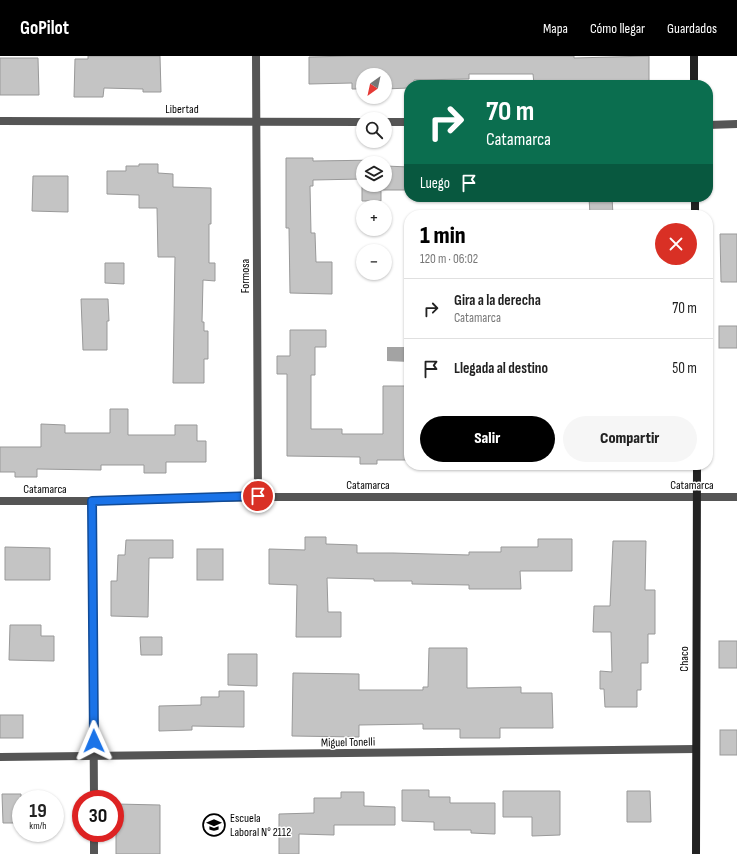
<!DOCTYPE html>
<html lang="es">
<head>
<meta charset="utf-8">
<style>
  :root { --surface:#fff; --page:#f6f6f6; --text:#222; --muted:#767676; --line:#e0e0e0; --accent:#000 }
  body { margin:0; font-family:"Sofia Sans Condensed",sans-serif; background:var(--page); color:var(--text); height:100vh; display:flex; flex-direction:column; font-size:15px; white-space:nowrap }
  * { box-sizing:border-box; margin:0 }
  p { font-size:13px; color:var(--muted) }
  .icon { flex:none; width:22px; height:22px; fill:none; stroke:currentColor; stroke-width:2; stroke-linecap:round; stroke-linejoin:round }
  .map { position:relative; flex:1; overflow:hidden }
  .sheet { position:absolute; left:404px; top:154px; width:309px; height:260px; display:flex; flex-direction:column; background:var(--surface); border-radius:16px; box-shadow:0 1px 3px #0004 }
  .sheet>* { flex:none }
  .guide { position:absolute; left:404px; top:24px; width:309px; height:122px; border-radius:16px; box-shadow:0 1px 3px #0004; background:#0b6e4f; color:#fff; overflow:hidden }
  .needle { width:26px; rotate:213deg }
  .buttons { position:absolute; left:356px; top:12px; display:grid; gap:8px }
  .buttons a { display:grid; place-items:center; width:36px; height:36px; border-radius:50%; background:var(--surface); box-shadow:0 1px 3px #0004; font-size:20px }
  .speed { position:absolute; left:12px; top:734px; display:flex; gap:8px; font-size:20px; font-weight:700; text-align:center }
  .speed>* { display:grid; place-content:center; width:52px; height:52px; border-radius:50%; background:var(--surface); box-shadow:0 1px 3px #0004; line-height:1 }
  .speed small { font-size:10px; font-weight:400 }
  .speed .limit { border:6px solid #d22; background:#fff; color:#111 }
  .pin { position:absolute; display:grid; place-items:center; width:34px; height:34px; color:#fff; margin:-17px; border:2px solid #fff; border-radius:50%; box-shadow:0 1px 4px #0007 }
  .me { position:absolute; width:44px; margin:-22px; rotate:359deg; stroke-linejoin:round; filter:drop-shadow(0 0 3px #0008) }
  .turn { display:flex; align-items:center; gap:14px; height:84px; padding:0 16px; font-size:18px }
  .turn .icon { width:52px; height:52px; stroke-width:2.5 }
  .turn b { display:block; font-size:28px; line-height:34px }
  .then { display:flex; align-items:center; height:38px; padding:0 16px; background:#0003; gap:8px; font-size:15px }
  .round { display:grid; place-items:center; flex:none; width:42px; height:42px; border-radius:21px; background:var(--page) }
  .head { display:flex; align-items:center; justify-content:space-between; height:68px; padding:0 16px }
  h1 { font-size:24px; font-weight:800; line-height:30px; color:var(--accent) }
  .action { display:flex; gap:8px; margin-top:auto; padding:8px 16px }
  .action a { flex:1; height:46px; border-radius:24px; background:var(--accent); color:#fff; font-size:16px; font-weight:800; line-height:46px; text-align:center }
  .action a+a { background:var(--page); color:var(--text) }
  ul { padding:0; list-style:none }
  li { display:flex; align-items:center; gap:12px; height:60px; padding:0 16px; border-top:1px solid var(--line) }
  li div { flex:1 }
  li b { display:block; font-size:15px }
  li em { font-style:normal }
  header { display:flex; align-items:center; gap:24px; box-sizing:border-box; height:56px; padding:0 20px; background:var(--accent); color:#fff }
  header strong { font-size:19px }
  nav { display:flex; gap:22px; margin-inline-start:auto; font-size:14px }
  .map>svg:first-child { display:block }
  .water { fill:#a3a3a3 }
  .building { fill:#c4c4c4; stroke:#999 }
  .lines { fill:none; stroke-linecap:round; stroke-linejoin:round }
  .street { stroke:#555; stroke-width:8 }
  .secondary { stroke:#222; stroke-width:8 }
  .route-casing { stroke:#114b97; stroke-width:10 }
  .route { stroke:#1a73e8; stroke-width:7 }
  .labels { text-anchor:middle; stroke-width:3; stroke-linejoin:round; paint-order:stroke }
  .street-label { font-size:12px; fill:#000; stroke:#fff }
  .poi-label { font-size:12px; fill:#000; stroke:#fff; text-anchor:start }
</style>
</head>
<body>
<header>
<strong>GoPilot</strong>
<nav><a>Mapa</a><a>Cómo llegar</a><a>Guardados</a></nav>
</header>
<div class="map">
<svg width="737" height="798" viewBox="0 0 737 798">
  <rect width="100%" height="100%" fill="#fff"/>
  <polygon class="water" points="387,291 409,291 409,306 387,305"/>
  <g class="building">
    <polygon points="88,0 160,0 161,36 143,36 143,33 104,32 103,41 74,41 75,3 88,3"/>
    <polygon points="352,0 574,0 574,2 649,0 649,29 534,28 533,18 469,18 469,23 414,24 414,29 409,29 409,32 385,33 385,19 363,19 363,33 352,33 352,27 309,28 309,1"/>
    <polygon points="0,2 38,2 39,39 0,39"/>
    <polygon points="286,102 313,102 313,105 381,104 381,107 363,107 363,129 385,129 385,110 409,111 409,134 381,134 381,145 362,145 362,123 313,124 313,130 310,130 311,177 315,177 316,206 332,206 332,238 290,237 289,172 286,172"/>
    <polygon points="139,108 158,108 158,117 173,118 173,131 211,132 211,168 209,168 209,207 215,207 215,225 203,224 202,266 204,266 204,275 208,275 208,303 204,303 204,327 173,327 175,201 158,201 157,152 139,152 139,139 107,138 107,115 126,115 126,110 139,110"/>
    <polygon points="33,120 68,120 68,156 32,155"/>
    <polygon points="589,141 612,141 613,159 590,159"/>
    <polygon points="720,178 737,178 737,226 721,226"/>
    <polygon points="105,207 124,207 124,228 105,227"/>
    <polygon points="81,243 108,243 109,265 107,265 107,294 83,294"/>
    <rect x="719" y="270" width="18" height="22"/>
    <polygon points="290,274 326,274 326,291 315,291 315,319 311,319 311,373 342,373 342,378 383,378 383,330 409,330 409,404 377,404 377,408 360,408 360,401 287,400 287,318 277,318 277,300 290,300"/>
    <polygon points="110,353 128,353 128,379 175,379 175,369 197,369 197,385 206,385 206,406 166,406 166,417 144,417 144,409 101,409 101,414 37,413 37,421 15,421 15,416 0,416 0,391 41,391 41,368 65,369 65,377 110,377"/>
    <polygon points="305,481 326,481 326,488 357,489 357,497 393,497 469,499 469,496 501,496 501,491 538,491 538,483 572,483 572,515 520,515 521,533 469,533 469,529 412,528 412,525 374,525 374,523 327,522 328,556 341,556 341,581 296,581 297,529 269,528 269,493 305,494"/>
    <polygon points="126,484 173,484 173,502 149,502 148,561 111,560 111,525 117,525 118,499 125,499"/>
    <polygon points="613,485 646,485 645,534 655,534 655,578 648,578 648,607 641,607 641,634 637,634 637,651 605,651 604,633 600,633 600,615 612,616 611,576 593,576 594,550 610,550"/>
    <polygon points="5,491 50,492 50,524 5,524"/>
    <rect x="197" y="493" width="26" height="31"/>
    <polygon points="10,569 41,569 41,580 54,580 54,605 9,604"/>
    <polygon points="140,581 162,581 162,599 141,599"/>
    <rect x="719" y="585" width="18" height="27"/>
    <polygon points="429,592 467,592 467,632 521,631 521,637 552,637 553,672 500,672 500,682 460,682 460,673 423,673 423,668 359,669 359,681 292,680 293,617 359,618 359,634 423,634 423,631 428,631"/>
    <polygon points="228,598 257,598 257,630 228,629"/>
    <polygon points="219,635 244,635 244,671 192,670 192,674 159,675 159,650 201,649 201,641 219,641"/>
    <rect x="0" y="659" width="23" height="23"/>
    <rect x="720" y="674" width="17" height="25"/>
    <polygon points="402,734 429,734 429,741 450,741 450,747 495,747 495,778 471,777 471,774 434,774 434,766 402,765"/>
    <polygon points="503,735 560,735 560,779 532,780 532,761 503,761"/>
    <polygon points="627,735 650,735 651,766 627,766"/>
    <polygon points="341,736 364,736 364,750 395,751 395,769 334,769 334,779 299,778 299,798 279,798 279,758 314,757 314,742 341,742"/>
    <polygon points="2,738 21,738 21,767 3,767"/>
    <polygon points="116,748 160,749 160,798 116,798"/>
  </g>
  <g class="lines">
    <g class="street">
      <polyline points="256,0 258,441"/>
      <polyline points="0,65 363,66"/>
      <polyline points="385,66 409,66"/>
      <polyline points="708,69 737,68"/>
      <polyline points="0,445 92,445 258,441 737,441"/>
      <polyline points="92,445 94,743"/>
      <polyline points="0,701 696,693"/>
      <polyline points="94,777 94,798"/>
    </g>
    <g class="secondary">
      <polyline points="694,0 694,29"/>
      <polyline points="695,141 695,159"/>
      <polyline points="696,798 697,409"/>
    </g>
  </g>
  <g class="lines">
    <g class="route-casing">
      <polyline id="route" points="94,685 92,445 258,440"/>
    </g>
    <use href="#route" class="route"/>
  </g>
  <defs>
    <g id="school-ring" transform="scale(1.15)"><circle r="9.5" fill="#fff" stroke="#000" stroke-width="1.5"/><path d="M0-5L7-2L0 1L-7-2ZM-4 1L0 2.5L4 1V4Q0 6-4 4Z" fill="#000"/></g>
  </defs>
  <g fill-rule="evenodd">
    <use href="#school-ring" x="214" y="769"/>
  </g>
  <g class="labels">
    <g class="street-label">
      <text x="182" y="57">Libertad</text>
      <text transform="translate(245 220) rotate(-90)" y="4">Formosa</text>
      <text x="368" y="433">Catamarca</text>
      <text x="692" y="433">Catamarca</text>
      <text x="45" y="437">Catamarca</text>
      <text transform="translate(684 603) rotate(-90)" y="4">Chaco</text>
      <text transform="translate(348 686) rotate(-1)" y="4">Miguel Tonelli</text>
    </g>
    <g class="poi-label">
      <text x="230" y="766">Escuela<tspan x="230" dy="14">Laboral N° 2112</tspan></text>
    </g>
  </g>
</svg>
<div class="buttons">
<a><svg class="needle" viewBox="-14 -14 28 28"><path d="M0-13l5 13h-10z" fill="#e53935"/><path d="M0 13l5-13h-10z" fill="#767676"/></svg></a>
<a><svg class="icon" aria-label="search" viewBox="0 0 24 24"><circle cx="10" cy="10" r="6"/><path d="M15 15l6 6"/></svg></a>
<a><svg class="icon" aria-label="layers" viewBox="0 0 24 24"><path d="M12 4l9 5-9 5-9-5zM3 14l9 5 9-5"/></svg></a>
<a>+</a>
<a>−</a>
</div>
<div class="speed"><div>19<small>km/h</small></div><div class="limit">30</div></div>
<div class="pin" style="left:258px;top:440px;background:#d93025"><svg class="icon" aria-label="arrive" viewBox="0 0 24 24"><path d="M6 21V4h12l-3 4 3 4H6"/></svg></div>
<svg class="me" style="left:94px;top:685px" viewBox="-20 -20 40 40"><path d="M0-17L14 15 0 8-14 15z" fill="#1a73e8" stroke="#fff" stroke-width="4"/></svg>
<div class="guide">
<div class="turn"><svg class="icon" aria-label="right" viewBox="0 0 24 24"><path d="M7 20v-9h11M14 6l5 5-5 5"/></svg><div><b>70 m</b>Catamarca</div></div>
<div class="then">Luego<svg class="icon" aria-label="arrive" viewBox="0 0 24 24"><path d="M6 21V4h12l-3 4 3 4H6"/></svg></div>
</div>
<section class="sheet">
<div class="head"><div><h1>1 min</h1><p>120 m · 06:02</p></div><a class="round" style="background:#d93025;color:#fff"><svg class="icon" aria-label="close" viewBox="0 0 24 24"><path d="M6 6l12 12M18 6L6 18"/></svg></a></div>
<ul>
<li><svg class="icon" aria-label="right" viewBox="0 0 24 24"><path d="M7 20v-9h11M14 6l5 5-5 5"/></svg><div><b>Gira a la derecha</b><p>Catamarca</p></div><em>70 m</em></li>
<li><svg class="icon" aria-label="arrive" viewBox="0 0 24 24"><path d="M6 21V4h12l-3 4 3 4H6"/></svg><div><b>Llegada al destino</b></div><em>50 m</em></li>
</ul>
<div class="action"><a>Salir</a><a>Compartir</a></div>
</section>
</div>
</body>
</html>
